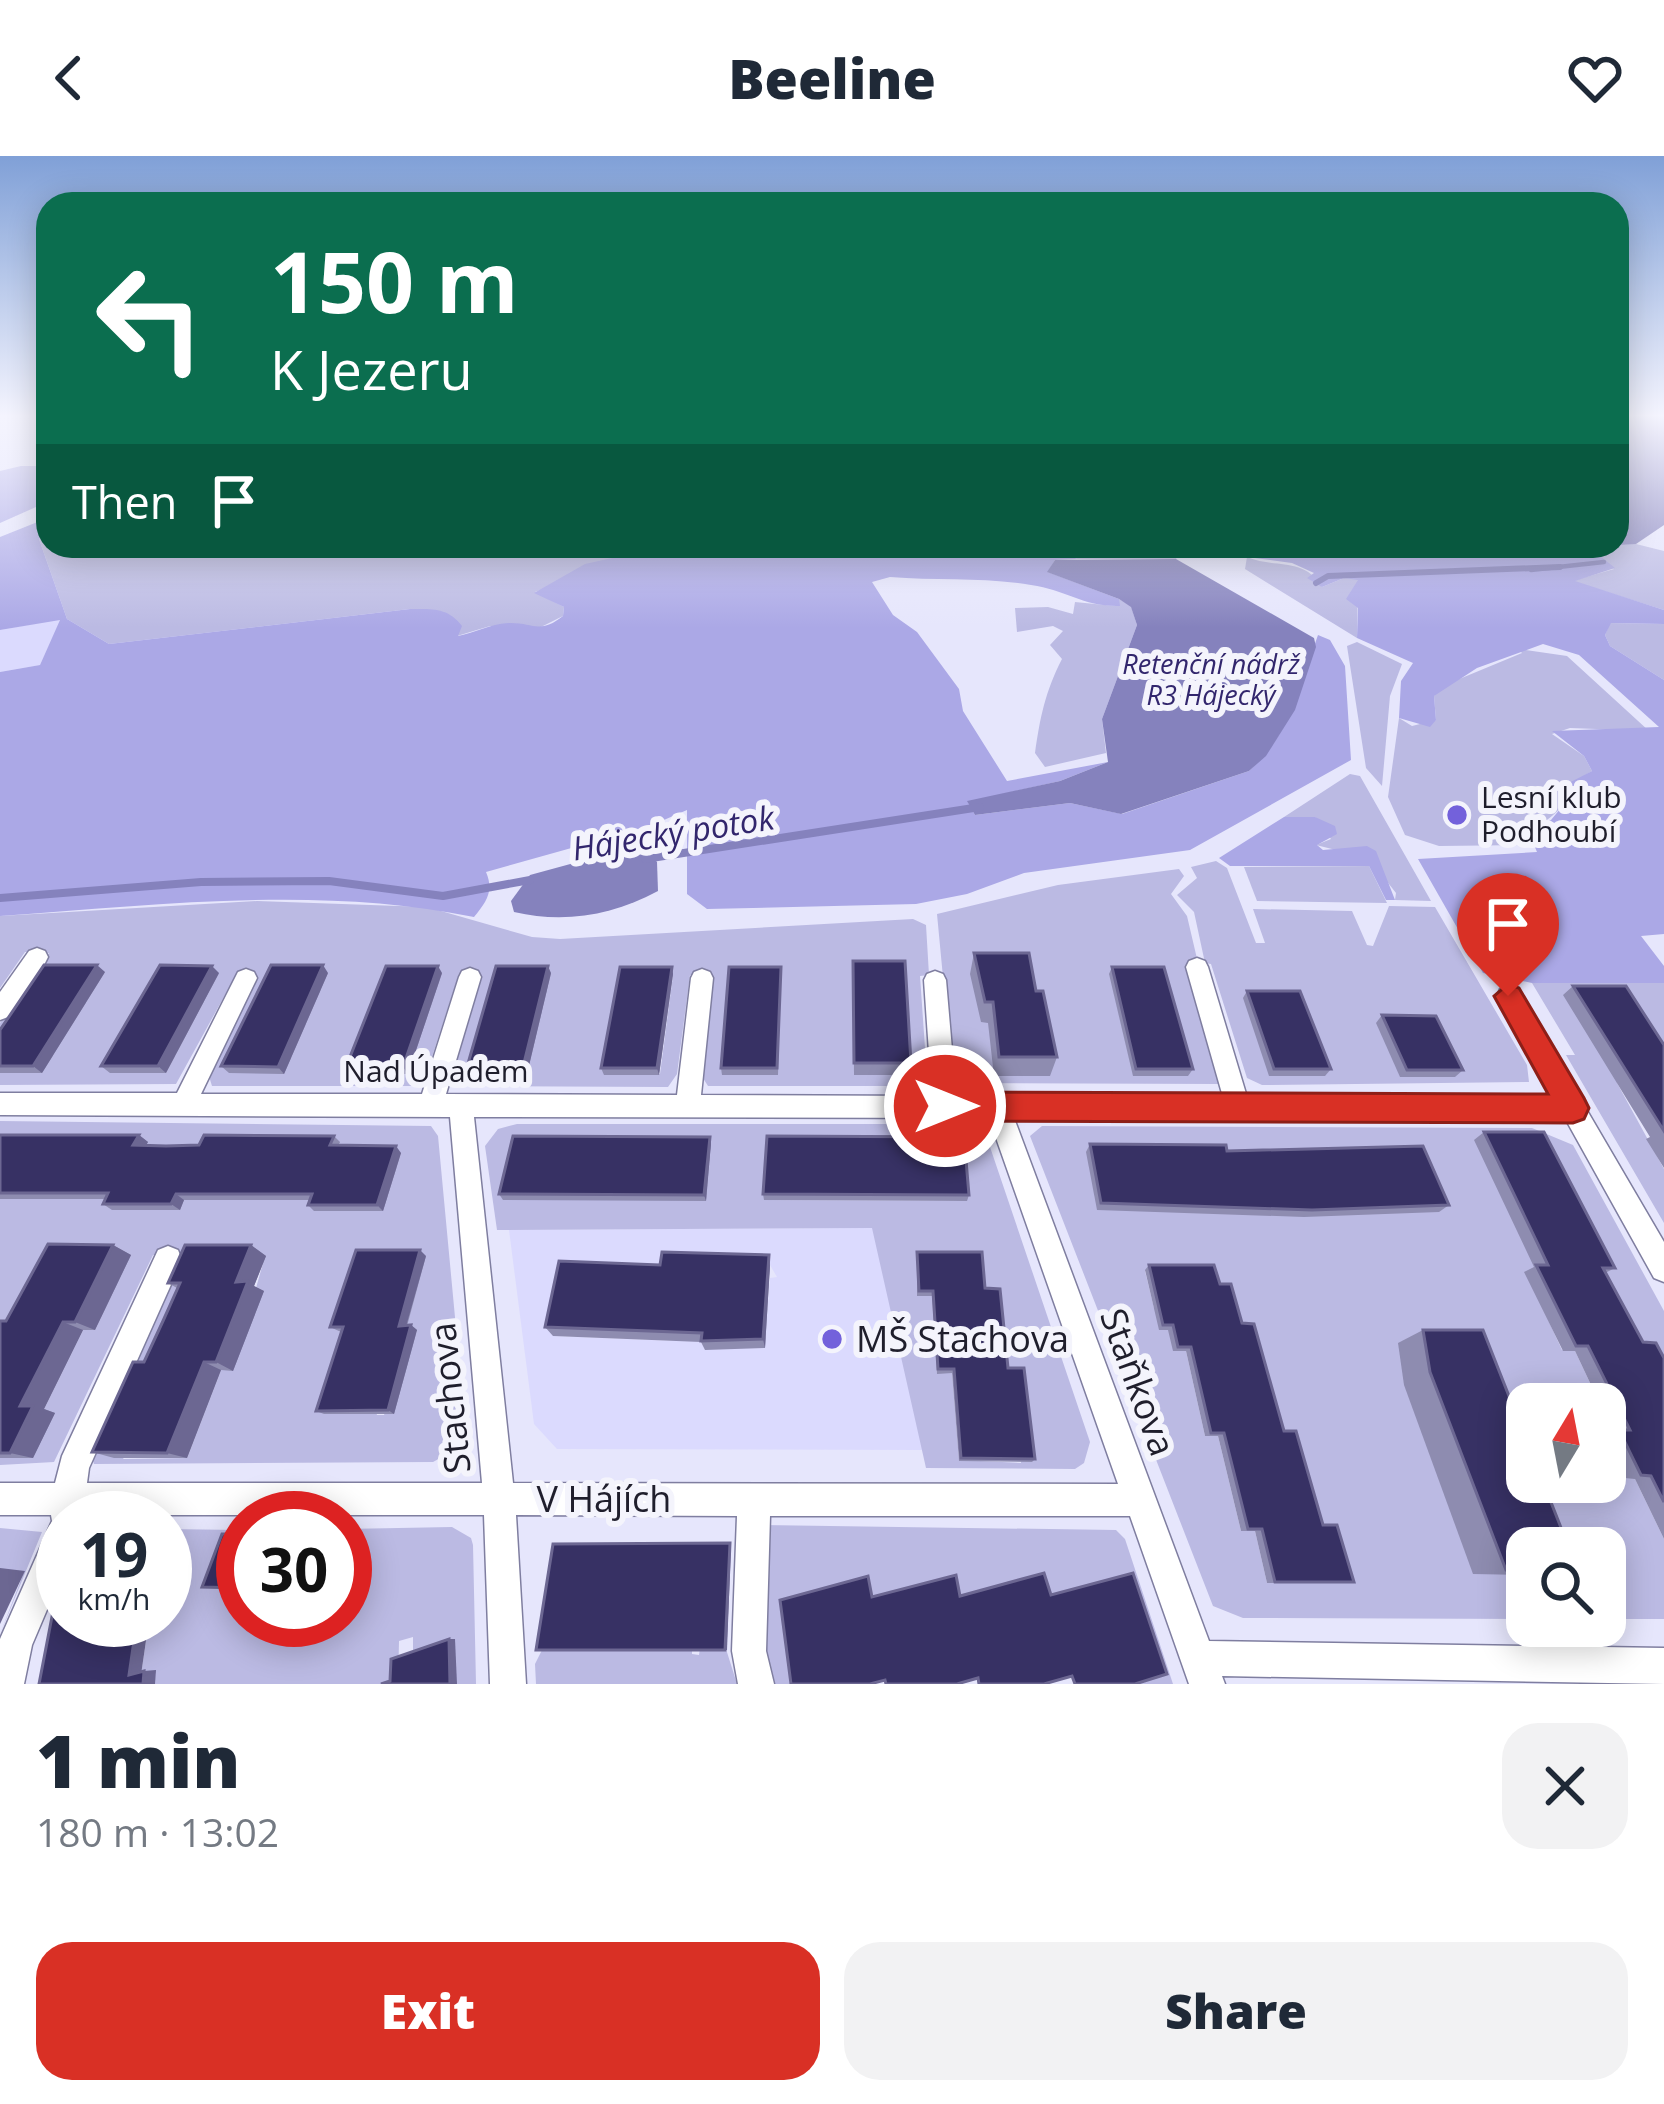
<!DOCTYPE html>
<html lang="en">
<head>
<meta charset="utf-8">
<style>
  :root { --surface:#fff; --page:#f2f2f3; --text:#1f2937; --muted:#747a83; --accent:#d93025 }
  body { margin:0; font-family:"Open Sans",sans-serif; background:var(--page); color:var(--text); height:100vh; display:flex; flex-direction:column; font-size:45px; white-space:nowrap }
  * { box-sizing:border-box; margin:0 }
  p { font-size:39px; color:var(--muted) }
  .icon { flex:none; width:66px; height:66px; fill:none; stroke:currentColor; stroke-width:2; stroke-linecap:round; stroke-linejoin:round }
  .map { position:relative; height:1528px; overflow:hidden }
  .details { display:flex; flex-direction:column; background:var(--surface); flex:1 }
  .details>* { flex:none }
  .hud { position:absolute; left:36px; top:36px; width:1593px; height:366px; border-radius:36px; box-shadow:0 6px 30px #0003; background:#0b6e4f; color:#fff; overflow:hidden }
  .needle { width:78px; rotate:10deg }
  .fabs { position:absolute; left:1506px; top:1227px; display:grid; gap:24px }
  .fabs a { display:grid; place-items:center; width:120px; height:120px; border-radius:24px; background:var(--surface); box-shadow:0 6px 30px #0003; font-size:60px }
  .speed { position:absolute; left:36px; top:1335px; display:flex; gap:24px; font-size:60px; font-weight:700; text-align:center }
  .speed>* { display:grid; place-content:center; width:156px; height:156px; border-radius:50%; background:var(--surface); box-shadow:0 6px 30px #0003; line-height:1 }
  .speed small { font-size:30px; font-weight:400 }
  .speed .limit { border:18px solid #d22; background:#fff; color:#111 }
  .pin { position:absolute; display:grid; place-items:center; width:102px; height:102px; color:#fff; margin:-123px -51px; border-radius:50% 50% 50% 0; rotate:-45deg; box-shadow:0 0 12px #0007 }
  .pin .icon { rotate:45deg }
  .me { position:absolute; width:132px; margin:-66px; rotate:90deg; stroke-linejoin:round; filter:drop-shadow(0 0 9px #0008) }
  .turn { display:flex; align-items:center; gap:42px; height:252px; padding:0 36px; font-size:54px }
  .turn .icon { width:156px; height:156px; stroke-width:2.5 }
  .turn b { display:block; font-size:84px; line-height:102px }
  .then { display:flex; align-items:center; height:114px; padding:0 36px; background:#0003; gap:24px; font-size:45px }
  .round { display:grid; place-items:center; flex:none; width:126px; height:126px; border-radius:36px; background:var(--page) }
  .headline { display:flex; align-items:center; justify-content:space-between; height:204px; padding:0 36px }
  h1 { font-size:72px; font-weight:800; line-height:90px }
  .button { display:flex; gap:24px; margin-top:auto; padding:24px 36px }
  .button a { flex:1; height:138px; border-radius:36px; background:var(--accent); color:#fff; font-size:48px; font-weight:800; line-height:138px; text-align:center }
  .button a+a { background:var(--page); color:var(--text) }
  header { display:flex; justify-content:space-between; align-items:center; height:156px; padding:0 36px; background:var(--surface); font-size:54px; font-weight:800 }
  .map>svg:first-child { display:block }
  .built { fill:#dbdafe; fill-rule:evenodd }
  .green { fill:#bbbae3; fill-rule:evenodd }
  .forest { fill:#aba8e6 }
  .water { fill:#8582bd }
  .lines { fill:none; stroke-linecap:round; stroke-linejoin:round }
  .stream-far2 { stroke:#8582bd; stroke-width:4.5 }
  .stream-far1 { stroke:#8582bd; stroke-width:6 }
  .stream { stroke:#8582bd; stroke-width:8 }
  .minor-casing { stroke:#7f7ea0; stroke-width:3 }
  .minor { fill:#fff; fill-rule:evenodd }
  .wall { fill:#8e8cb0 }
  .shaded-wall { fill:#6c6792 }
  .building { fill:#373164; stroke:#6c6792; stroke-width:3 }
  .route { fill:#d93025; stroke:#8d1f18; stroke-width:3 }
  .poi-dot { fill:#7361db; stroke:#f4f4fc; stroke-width:4.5 }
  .labels { text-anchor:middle; stroke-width:12; stroke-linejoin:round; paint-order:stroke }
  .far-water-label { font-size:27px; font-style:italic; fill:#32266d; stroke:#f4f4fc }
  .poi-label { font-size:30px; fill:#1f1e2c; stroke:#f4f4fc; text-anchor:start }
  .street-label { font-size:30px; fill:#1f1e2c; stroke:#f4f4fc }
  .water-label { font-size:33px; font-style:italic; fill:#32266d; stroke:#f4f4fc }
  .near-poi-label { font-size:36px; fill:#1f1e2c; stroke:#f4f4fc; text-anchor:start }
  .near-street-label { font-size:36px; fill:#1f1e2c; stroke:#f4f4fc }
</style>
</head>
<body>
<header><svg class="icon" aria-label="back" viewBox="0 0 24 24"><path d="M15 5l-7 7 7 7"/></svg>Beeline<svg class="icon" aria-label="heart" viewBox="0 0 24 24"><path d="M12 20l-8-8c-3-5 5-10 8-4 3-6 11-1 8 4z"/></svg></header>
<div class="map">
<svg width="1664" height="1528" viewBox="0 0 1664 1528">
  <rect width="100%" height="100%" fill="#e6e6fc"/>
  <g class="built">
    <polygon points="61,463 40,509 0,516 0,474"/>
    <path d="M873 1072 925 1294 557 1293 534 1268 509 1074ZM770 1109 777 1121 770 1122 766 1173 673 1185 554 1180 665 1119Z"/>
  </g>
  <g class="green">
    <polygon points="48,378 48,390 667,390 535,436 564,451 563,460 533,475 490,470 457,480 410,453 109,488 67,463 39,383"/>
    <polygon points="1636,388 1664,395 1664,454 1572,425 1614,413 1599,399 1331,397 1321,390"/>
    <path d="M992 390H1182L1176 403H1077C1052 386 1020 403 992 390Z"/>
    <path d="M1247 401C1275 413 1304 400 1322 431L1344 422 1358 423 1357 482 1245 413Z"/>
    <path d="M1119 443 1131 450 1137 469 1102 563 1106 597 1045 611 1035 597C1040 562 1045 536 1062 503L1050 489 1063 475 1053 470 1017 476 1015 452 1048 451 1073 458 1075 446 1115 450Z"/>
    <polygon points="1610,467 1664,468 1664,524 1610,490 1605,479"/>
    <polygon points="1357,486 1402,508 1390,540 1382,630 1366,612 1347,490"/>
    <path d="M1518 493 1567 500 1649 575 1570 572 1552 578 1584 600 1592 615 1574 626C1568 650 1550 664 1529 675L1532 689 1439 690 1405 679 1388 641 1399 562 1412 570 1436 564 1434 540 1440 531 1522 497Z"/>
    <polygon points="1350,618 1360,620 1431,745 1395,744 1396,737 1360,691 1344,696 1316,689 1331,683 1315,661 1284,661"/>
    <polygon points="1216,705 1227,712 1256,787 1265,787 1253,753 1352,755 1367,789 1373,790 1389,750 1435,751 1527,909 1529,926 1262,929 1247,922 1211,808 1205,807 1194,756 1177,739 1197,722 1191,711"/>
    <polygon points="1369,710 1387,747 1257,745 1244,711"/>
    <polygon points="1179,713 1184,720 1171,738 1187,760 1198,807 1185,809 1219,928 953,927 937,758 1058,729"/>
    <path d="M257 745 427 751 532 781 560 783 913 763 926 769 929 819 920 820 927 921 917 930H708L701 919 709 819H690L677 918 668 931 453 930 449 927 478 818H459L427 916 416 930H212L208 917 257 818 237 817 176 928 0 929V917H43L0 896V867L49 797 25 796 0 832V760ZM218 817 166 917 111 916ZM673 819 660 918H604Z"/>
    <polygon points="1532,827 1664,827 1664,926 1617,927 1664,1013 1664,1067 1566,899 1575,899"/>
    <path d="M0 965 431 970 438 980 465 1268 453 1295 433 1306 94 1308 92 1302 179 1100 153 1099 54 1306 0 1309V1302H33L42 1257 83 1174H95L130 1099 0 1204V1043H32L64 987 0 986ZM146 986 142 996 340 987 336 996 401 997 382 1055 319 1044 50 1042ZM265 1100 233 1214H221L187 1302 123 1303ZM338 1175H417L384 1259H377L350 1176Z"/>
    <path d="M517 968H957L990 991 1090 1286 1084 1307 1075 1313 926 1312 872 1072 497 1074 485 990 498 973ZM767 995 966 1045 765 1044ZM998 1138 1021 1307 959 1304 952 1217H937L932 1140 917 1139Z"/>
    <path d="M1042 970 1532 972 1573 989 1664 1155V1236L1536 1116H1526L1562 1194 1575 1195 1600 1248H1527V1326H1605V1279L1635 1323 1664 1383V1463H1605V1392H1527V1463L1243 1462 1213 1450 1030 980ZM1145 1115 1214 1133 1230 1152H1154ZM1170 1174 1277 1279 1315 1371 1267 1427 1255 1375H1241L1218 1280H1205L1186 1195Z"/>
    <polygon points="759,1369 1116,1374 1125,1383 1173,1528 1128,1528 1047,1440 871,1442 782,1458 792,1528 768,1528 759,1469"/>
    <polygon points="452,1371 471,1382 473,1389 476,1528 456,1528 413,1498 413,1481 399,1485 398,1528 155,1528 141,1519 149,1464 165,1464 165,1373 241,1374 223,1433 243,1434 243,1464 345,1464 345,1373"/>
    <polygon points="0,1372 42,1376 0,1478 24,1416 0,1414"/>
    <polygon points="543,1492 692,1493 692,1498 699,1499 700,1492 726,1493 737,1528 536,1528 535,1508"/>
  </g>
  <g class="forest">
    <path d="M21 310H48V378L39 383 67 463 109 488 410 453C431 453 448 451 462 470L458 480C475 477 490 468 508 467 533 466 539 479 563 460L564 451 534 437 585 408 667 390H992C1022 405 1050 384 1077 403L1055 404 1048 416 1119 443 1120 450C1084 451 1066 434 1031 429 986 421 937 425 890 421L872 426 893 459 917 476 959 533 963 555 1007 625 1108 606 1060 625 968 646 975 659 1070 647 1122 658 1249 615C1292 577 1301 526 1318 479L1330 484 1345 510 1351 604 1190 694 1024 717 967 738 916 748 707 753 687 738V654L650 670 486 716C494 735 487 745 474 761 320 729 155 749 0 760V516L40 509 60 464 0 474V381L40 365 47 356 36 351 0 367V315Z"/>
    <polygon points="1262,393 1599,399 1615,412 1575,425 1664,454 1664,468 1611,467 1605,479 1610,490 1664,524 1664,778 1641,780 1664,810 1664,827 1532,827 1483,817 1418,703 1537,696 1528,675 1551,664 1570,641 1565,629 1592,615 1584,600 1552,575 1659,571 1579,499 1543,488 1477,512 1434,540 1436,564 1430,571 1399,562 1401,525 1413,507 1357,482 1358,452 1346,443 1358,424 1344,422 1322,431 1307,422 1314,417 1292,407 1247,401"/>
    <polygon points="1284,661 1315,661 1335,670 1337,678 1317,689 1323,694 1367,690 1376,695 1395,744 1386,744 1369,710 1230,710 1219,702"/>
  </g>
  <g class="water">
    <polygon points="1617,258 1664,258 1664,369 1636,388 1617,389"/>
    <polygon points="1176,403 1314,482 1316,491 1295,554 1266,600 1249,615 1121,658 1070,647 975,659 967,645 1060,625 1108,606 1102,563 1137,469 1131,451 1119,443 1047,416 1055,404"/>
    <path d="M618 695H647L657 706 658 735C613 759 565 768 514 756L511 745 530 719Z"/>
  </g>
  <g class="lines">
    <polyline class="stream-far2" points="1531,414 1604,406"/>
    <polyline class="stream-far1" points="1316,427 1328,420 1560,411"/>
    <g class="stream">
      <polyline points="645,703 980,651"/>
      <polyline points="0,742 201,726 329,725 443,740 530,724"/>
    </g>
    <g class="minor-casing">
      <g id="minor">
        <polygon points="37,792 45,795 48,801 45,807 8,861 0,864 0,836 29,795"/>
        <path d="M1197 802 1205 805 1208 811 1247 941 1553 942 1497 840 1500 833 1508 831 1516 833 1664 1086V1126L1654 1122 1566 964 1014 962 1209 1485 1664 1492V1528L1222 1520 1225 1528H1189L1130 1360H770L766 1495 774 1528H738L732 1495 737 1360 516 1359 526 1528H490L484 1359H83V1362H63V1416L32 1489 24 1528H0V1483L52 1365 51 1359H0V1327H55L62 1300 158 1094 168 1090 178 1094 182 1104 89 1312 87 1327H482L450 961 0 959V937H177L238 816 246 813 254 816 257 822 201 938H422L459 821 462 815 470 812 478 815 481 821 446 938 677 939 691 822 694 816 702 813 710 816 713 822 701 939 932 940 924 824 927 818 935 815 943 818 946 824 956 940 1223 941 1186 811 1189 805ZM474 961 989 962 1118 1328 513 1327Z"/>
      </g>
    </g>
    <use href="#minor" class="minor"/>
  </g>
  <g class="wall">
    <polygon points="974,797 1036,835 1057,901 1050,920 994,920 988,867 981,866 970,818"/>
    <polygon points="853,805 911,907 909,919 854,919"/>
    <polygon points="781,811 778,919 722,919 721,912"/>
    <polygon points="1112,811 1193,913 1188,920 1133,920 1109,818"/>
    <polygon points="105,816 42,917 0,917 0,874"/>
    <polygon points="219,817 166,917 110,917 101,910"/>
    <polygon points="328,817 284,918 229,917 221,910"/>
    <polygon points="442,817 408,918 351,918 346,911"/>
    <polygon points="551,817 527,918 471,918 467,911"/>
    <polygon points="673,818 659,919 604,919 601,912"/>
    <polygon points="1573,830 1664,889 1664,1012 1646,983 1650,981 1563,839"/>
    <polygon points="1247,835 1331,913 1325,920 1269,920 1243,842"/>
    <polygon points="1382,859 1463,914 1455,921 1400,921 1376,867"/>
    <polygon points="1484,976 1615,1112 1605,1117 1643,1186 1664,1202 1664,1383 1635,1323 1625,1322 1605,1279 1613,1276 1605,1258 1605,1248 1600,1248 1575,1195 1563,1195 1524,1116 1534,1111 1474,984"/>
    <polygon points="0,979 139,979 148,986 146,989 199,989 334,980 340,986 339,989 401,997 383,1055 314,1055 308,1049 309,1044 184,1044 180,1054 112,1054 103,1048 105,1043 0,1043"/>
    <polygon points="711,987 706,1045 503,1044 499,1038"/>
    <polygon points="1090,988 1449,1049 1439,1056 1304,1061 1097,1054 1086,996"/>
    <polygon points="763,1038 969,1039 967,1045 764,1044"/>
    <polygon points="113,1089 131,1099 95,1174 83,1174 44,1253 55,1257 33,1302 0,1302 0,1165 6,1165"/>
    <polygon points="251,1089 266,1100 254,1130 264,1135 233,1215 221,1214 187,1302 114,1302 92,1296 144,1206 177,1132 168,1127"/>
    <polygon points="917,1096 985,1132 1035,1303 1032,1306 959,1305 952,1217 937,1218 932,1140 917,1140"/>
    <polygon points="426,1100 407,1170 411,1169 417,1174 394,1258 324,1258 316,1255 341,1176 330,1171"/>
    <polygon points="660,1109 770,1109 765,1192 705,1194 701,1186 553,1180 545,1171"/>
    <polygon points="1149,1109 1220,1128 1242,1167 1323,1369 1354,1426 1267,1427 1255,1375 1241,1375 1218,1280 1205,1280 1186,1195 1173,1195 1168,1174 1159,1174 1145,1114"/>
    <polygon points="1423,1174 1527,1392 1527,1419 1473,1418 1404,1229 1398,1187"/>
  </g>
  <g class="shaded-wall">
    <polygon points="97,809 105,816 42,917 33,910"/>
    <polygon points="323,809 328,817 284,918 278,911"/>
    <polygon points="212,810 219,817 166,917 158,910"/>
    <polygon points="438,810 442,817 408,918 403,911"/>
    <polygon points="548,810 551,817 527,918 523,911"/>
    <polygon points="672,811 673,818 659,919 657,912"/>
    <polygon points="139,979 148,986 142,996 133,989"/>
    <polygon points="710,981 711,987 706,1045 704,1039"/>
    <polygon points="396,990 401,997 383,1055 377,1049"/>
    <polygon points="176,1038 184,1044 180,1054 171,1048"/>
    <polygon points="113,1089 131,1099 95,1174 75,1166"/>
    <polygon points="251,1089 266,1100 254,1130 264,1135 233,1215 216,1206 236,1126"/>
    <polygon points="420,1094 426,1100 405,1174 399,1170"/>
    <polygon points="769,1099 770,1109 765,1192 763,1183"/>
    <polygon points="63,1166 83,1174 44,1253 55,1257 33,1302 10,1297 20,1250"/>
    <polygon points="411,1169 417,1174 394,1258 388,1254"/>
    <polygon points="204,1206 221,1214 187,1302 167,1297"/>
    <polygon points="730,1387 731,1389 727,1494 725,1494"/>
    <polygon points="0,1412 25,1415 0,1468"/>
    <polygon points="137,1464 149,1464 141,1519 129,1519"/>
    <polygon points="449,1483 455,1483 457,1528 450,1528"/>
    <polygon points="156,1514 155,1528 143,1528 144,1515"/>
  </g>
  <g class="building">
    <polygon points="974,797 1029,797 1036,835 1043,835 1057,901 999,901 993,846 985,846"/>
    <polygon points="853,805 905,805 911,907 854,907"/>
    <polygon points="44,809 97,809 33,910 0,910 0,874"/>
    <polygon points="160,809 212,810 158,910 101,910"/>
    <polygon points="271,809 323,809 278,911 221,910"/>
    <polygon points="386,810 438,810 403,911 346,911"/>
    <polygon points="496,810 548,810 523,911 467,911"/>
    <polygon points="620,811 672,811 657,912 601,912"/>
    <polygon points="729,811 781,811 777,912 721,912"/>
    <polygon points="1112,811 1164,811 1193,913 1136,913"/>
    <polygon points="1573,830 1626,830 1664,889 1664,975"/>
    <polygon points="1247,835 1300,835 1331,913 1274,913"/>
    <polygon points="1382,859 1436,860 1463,914 1407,914"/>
    <polygon points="1484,976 1544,976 1615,1112 1603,1112 1643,1186 1656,1187 1664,1202 1664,1346 1651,1320 1641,1319 1619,1274 1630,1274 1588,1190 1576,1190 1536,1109 1548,1109"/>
    <polygon points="0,979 139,979 133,989 166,990 199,989 204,979 334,980 330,989 396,990 377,1049 308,1049 312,1038 176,1038 171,1048 103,1048 108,1037 0,1037"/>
    <polygon points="513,980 710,981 704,1039 499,1038"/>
    <polygon points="767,980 964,981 969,1039 763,1038"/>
    <polygon points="1090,988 1226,989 1227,995 1423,990 1449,1049 1312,1054 1101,1047"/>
    <polygon points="48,1088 113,1089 75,1166 63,1166 20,1250 33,1250 10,1297 0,1297 0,1165 6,1165"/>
    <polygon points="185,1089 251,1089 236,1126 248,1125 216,1206 204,1206 167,1297 92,1296 133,1206 144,1206 163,1165 180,1127 168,1127"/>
    <polygon points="356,1094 420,1094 399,1170 411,1169 388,1254 316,1255 343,1171 330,1171"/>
    <polygon points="662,1096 769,1099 763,1183 701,1185 702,1177 545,1171 559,1105 660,1109"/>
    <polygon points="917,1096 982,1096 985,1132 1000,1133 1008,1212 1024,1212 1035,1303 961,1302 954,1213 938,1213 933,1135 919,1135"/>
    <polygon points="1149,1109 1214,1109 1220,1128 1231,1128 1242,1167 1254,1168 1284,1275 1296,1275 1323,1369 1337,1369 1354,1426 1275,1426 1262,1373 1248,1373 1224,1277 1211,1277 1191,1191 1178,1191 1173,1169 1163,1169"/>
    <polygon points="1423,1174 1483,1174 1527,1286 1527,1326 1543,1326 1569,1392 1527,1392 1527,1414 1506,1414 1430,1216"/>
    <polygon points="222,1378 243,1378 243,1432 202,1431"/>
    <polygon points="730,1387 725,1494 536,1494 553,1388"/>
    <polygon points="1044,1417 1051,1439 1133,1417 1167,1518 1135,1528 1075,1528 1072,1520 1044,1528 979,1528 978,1522 957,1528 886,1528 885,1524 870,1528 791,1528 780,1444 868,1420 872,1441 956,1419 960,1440"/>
    <polygon points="63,1438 63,1464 137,1464 129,1519 144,1515 143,1528 39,1528 56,1440"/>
    <polygon points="449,1483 450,1528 381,1528 390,1525 391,1503"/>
  </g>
  <linearGradient id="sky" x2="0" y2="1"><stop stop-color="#80a0d7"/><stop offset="0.55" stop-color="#f4f4fe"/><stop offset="1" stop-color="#f4f4fe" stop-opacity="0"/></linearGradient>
  <rect width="1664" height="472" fill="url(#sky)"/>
  <polygon class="route" points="1508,828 1519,832 1584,942 1589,952 1584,963 1573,967 945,965 934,961 929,950 934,940 945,936 1548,938 1494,840"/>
  <g class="poi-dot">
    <circle cx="1457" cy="659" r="12"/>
    <circle cx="832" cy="1183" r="12"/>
  </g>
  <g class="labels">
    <g class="far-water-label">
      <text x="1211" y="518">Retenční nádrž<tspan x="1211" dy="31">R3 Hájecký</tspan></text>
    </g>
    <g class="poi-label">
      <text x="1481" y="652">Lesní klub<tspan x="1481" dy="34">Podhoubí</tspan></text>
    </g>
    <g class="street-label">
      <text x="436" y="926">Nad Úpadem</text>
    </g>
    <g class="water-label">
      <text transform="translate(673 677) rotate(-9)" y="12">Hájecký potok</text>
    </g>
    <g class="near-poi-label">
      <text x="856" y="1196">MŠ Stachova</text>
    </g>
    <g class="near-street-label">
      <text transform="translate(1138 1226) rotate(70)" y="13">Staňkova</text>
      <text transform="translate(450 1242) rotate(-96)" y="13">Stachova</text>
      <text x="604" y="1356">V Hájích</text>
    </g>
  </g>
</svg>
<div class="fabs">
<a><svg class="needle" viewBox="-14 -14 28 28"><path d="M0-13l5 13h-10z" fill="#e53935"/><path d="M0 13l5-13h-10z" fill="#747a83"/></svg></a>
<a><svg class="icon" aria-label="search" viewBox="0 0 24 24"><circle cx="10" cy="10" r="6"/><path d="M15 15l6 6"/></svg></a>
</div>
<div class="speed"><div>19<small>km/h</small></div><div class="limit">30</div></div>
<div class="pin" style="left:1508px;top:840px;background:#d93025"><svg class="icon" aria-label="arrive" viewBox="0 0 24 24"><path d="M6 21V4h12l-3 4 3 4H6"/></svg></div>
<svg class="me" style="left:945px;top:950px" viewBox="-20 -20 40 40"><circle r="17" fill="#d93025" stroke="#fff" stroke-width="3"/><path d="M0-11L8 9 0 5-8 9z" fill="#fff"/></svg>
<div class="hud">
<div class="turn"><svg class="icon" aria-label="left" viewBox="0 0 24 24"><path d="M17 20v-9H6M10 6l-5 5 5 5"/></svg><div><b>150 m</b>K Jezeru</div></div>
<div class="then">Then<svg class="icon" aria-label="arrive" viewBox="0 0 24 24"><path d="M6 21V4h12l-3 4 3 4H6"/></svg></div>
</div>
</div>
<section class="details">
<div class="headline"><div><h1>1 min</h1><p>180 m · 13:02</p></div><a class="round"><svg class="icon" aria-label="close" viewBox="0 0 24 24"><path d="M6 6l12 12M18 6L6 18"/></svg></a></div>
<div class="button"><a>Exit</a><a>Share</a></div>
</section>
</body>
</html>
